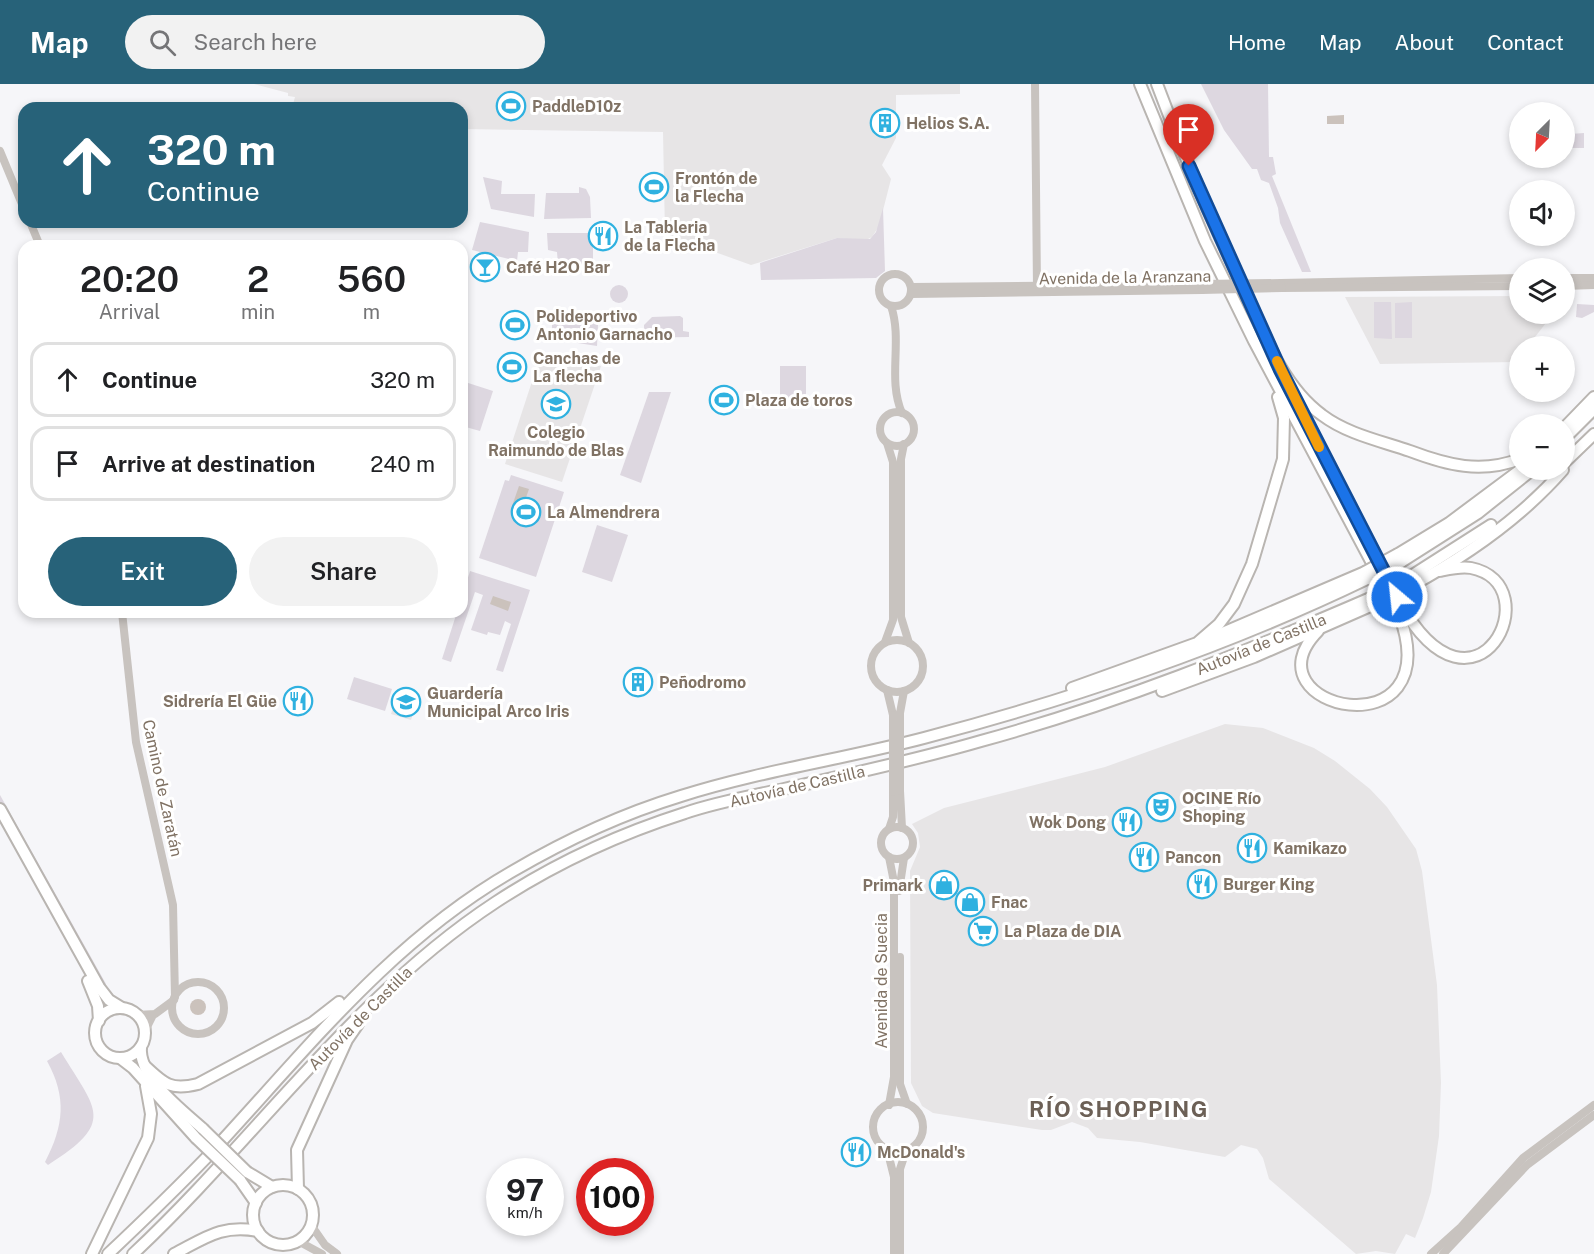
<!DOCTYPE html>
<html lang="en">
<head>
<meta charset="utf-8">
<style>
  :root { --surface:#fff; --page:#f2f2f2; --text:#202124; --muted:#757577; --line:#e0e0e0; --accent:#276279 }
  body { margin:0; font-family:"Public Sans",sans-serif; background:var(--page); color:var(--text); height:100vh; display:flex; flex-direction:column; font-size:22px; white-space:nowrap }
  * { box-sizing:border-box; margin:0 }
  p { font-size:20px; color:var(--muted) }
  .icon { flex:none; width:33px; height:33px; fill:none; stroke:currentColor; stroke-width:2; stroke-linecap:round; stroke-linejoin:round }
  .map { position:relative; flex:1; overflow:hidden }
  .sheet { position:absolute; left:18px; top:156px; width:450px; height:378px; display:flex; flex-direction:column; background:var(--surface); border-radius:18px; box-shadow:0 3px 9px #0003 }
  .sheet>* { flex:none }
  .guide { position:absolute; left:18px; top:18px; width:450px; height:126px; border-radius:18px; box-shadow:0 3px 9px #0003; background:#276279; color:#fff; overflow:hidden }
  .needle { width:39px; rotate:204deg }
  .controls { position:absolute; left:1509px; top:18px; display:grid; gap:12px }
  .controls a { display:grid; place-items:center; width:66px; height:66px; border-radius:50%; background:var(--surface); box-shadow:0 3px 9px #0003; font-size:30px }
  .speed { position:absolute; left:486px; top:1074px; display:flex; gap:12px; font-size:30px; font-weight:700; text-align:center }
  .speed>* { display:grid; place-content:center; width:78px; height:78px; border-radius:50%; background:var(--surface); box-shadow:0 3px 9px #0003; line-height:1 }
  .speed small { font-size:15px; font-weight:400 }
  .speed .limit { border:9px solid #d22; background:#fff; color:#111 }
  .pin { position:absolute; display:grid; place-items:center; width:51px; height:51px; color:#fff; margin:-62px -26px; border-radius:50% 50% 50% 0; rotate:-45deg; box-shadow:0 0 6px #0007 }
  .pin .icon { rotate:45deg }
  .me { position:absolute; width:66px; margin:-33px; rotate:332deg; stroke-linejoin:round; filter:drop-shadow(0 0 4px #0008) }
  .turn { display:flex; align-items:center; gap:21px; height:126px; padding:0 30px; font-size:27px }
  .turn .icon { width:78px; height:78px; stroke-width:2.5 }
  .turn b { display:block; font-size:42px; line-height:51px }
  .eta { display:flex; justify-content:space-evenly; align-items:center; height:102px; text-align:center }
  .eta b { font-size:36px; font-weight:600; line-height:42px }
  .cta { display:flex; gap:12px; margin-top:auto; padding:12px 30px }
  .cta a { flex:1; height:69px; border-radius:36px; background:var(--accent); color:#fff; font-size:24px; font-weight:600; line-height:69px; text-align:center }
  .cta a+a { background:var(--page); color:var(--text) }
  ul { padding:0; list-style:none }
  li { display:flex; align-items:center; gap:18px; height:75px; margin:0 12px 9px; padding:0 18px; border:3px solid var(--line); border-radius:18px }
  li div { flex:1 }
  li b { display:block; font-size:22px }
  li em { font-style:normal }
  header { display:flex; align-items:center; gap:36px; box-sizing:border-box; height:84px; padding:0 30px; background:var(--accent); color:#fff }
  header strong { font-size:28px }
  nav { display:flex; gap:33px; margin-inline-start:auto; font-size:21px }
  .search { width:420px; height:54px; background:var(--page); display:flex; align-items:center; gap:15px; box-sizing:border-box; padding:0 21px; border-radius:33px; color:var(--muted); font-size:22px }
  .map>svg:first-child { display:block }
  .built { fill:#e7e5e6 }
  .green { fill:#ddd7e0 }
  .water { fill:#cbc2bc }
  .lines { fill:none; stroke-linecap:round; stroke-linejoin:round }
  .trunk-casing { stroke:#b9b5b1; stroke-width:14 }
  .motorway-casing { stroke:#b9b5b1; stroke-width:14 }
  .tertiary { stroke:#c8c3bf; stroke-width:8 }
  .trunk { stroke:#fff; stroke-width:10 }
  .motorway { stroke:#fff; stroke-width:10 }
  .trunk-bridge-casing { stroke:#b9b5b1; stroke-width:14; stroke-linecap:butt }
  .motorway-bridge-casing { stroke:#b9b5b1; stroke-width:14; stroke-linecap:butt }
  .tertiary-bridge { stroke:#c8c3bf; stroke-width:8 }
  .trunk-bridge { stroke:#fff; stroke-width:10 }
  .motorway-bridge { stroke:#fff; stroke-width:10 }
  .route-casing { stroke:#114b97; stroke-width:15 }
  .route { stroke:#1a73e8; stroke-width:10 }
  .slow { stroke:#f59e0b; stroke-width:10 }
  .labels { text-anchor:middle; stroke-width:6; stroke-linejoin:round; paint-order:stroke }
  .poi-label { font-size:16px; font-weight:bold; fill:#807264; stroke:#fff; text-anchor:start }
  .street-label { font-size:16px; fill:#807264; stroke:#fff }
  .district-label { font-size:22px; font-weight:bold; letter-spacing:1.5px; fill:#6c6056; stroke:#fff }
</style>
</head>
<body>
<header>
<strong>Map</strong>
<div class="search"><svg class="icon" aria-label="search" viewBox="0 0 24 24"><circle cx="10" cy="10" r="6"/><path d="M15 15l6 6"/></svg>Search here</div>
<nav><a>Home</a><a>Map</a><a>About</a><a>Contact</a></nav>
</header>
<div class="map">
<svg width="1594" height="1170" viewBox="0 0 1594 1170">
  <rect width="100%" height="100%" fill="#f6f6f9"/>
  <g class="built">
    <polygon points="254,0 960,0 960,10 896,11 896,54 882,81 891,95 879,142 872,153 864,157 837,154 751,181 665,150 663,48 462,45 462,24 292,24 295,13 288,12 288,9"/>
    <polygon points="1519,212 1520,230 1553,230 1528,262 1520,262 1519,274 1517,278 1380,280 1345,213"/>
    <polygon points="540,273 601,282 562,398 505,380"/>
    <polygon points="398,607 418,613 411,636 391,630"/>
    <polygon points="1225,640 1263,644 1314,664 1335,677 1370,705 1387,723 1416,765 1422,787 1437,901 1441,999 1439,1052 1431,1108 1423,1134 1415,1154 1406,1150 1395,1170 1376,1167 1356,1170 1269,1095 1263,1074 1257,1065 1241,1061 1225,1073 1140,1058 1097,1054 1088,1044 1072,1038 1051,1046 1042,1046 933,1029 922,1022 911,999 910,787 920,763 918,749 912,740 944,724 1105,683"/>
  </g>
  <g class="green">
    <polygon points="1201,0 1268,0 1269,73 1273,73 1276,90 1272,92 1311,188 1302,188 1280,139 1278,124 1269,99 1261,96 1257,85 1252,85 1224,46"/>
    <polygon points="1584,49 1584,64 1570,64 1570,50"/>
    <polygon points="659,90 659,116 648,116 648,91"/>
    <polygon points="483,93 502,97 501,110 535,110 534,133 491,125"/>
    <polygon points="579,103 586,105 590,113 591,134 544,135 546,109 579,109"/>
    <polygon points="883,124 885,187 876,194 761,196 760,179 837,154 870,155 876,148"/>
    <polygon points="480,138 529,148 528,168 518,168 517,177 472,166"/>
    <polygon points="547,149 593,149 593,176 589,181 558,181 557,168 548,166"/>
    <circle cx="619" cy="210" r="9"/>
    <polygon points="1374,218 1391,218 1392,255 1374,254"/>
    <polygon points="1412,218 1412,254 1395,254 1395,219"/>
    <polygon points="1577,220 1594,221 1594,228 1582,234 1576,233"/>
    <polygon points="680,232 683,234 683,247 689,248 689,253 633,254 634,250 644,249 644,241 652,233"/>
    <polygon points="552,234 590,234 598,241 597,262 552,255"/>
    <rect x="780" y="282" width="26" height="33"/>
    <polygon points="462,297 493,307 480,347 462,342"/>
    <polygon points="649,308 671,308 641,399 620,391"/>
    <polygon points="511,391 564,408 536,493 479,474 505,396 509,397"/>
    <polygon points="597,441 628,451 612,498 582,488"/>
    <polygon points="470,487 530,506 503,588 496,586 511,540 505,537 500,551 488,548 487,551 471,546 483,511 475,508 451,578 442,575 457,528 462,528 462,513"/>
    <polygon points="354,593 392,605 385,627 347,615"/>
    <polygon points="0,711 106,900 102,902 0,719"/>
    <path d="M61 968C97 1027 116 1038 48 1081L45 1078C64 1042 67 1013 47 977Z"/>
  </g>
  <g class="water">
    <polygon points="1344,31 1344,40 1327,40 1327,32"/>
    <polygon points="519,402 529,405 522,425 512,422"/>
    <polygon points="493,512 511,518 508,527 490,520"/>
    <circle cx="198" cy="923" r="8"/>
  </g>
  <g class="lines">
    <g class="trunk-casing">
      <g id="trunk">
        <polyline points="0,725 99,903 109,916 122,924"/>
        <polyline points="88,897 98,922 99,937"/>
        <circle cx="120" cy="949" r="25"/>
        <path d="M141 963C138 993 182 1026 203 1045"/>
        <polyline points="120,974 133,984 196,1054"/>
        <polyline points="247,1088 272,1103"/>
        <polyline points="240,1096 256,1119"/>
        <circle cx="283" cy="1131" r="30"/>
      </g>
    </g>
    <g class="motorway-casing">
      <g id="motorway">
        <path d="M1140 0 1205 157 1254 257 1399 530C1451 671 1242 625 1318 547"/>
        <path d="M1157 0C1183 70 1212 138 1244 205 1263 248 1282 302 1322 331 1347 350 1381 357 1410 367 1447 381 1481 390 1520 375"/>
        <polyline points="1290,306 1342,407"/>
        <polyline points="1564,344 1594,313"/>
        <polyline points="1564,355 1594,325"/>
        <polyline points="1564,379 1594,350"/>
        <polyline points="1398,470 1449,439 1520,386"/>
        <polyline points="1401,478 1478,429 1532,386"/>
        <polyline points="1408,494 1491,441"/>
        <path d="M1411 502C1466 472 1522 433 1563 386"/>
        <path d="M1400 519C1476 654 1552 500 1471 484 1461 482 1449 485 1439 487"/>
        <polyline points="1206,556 1365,488"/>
        <polyline points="1072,604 1197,559 1219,540 1234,520 1252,480 1283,375 1284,334 1278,313"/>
        <polyline points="1162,607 1254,573 1375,520"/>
        <path d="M145 982C164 1000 171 1007 198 1000L312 939 339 918"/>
        <polyline points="298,1105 297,1066 347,956 358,940"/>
        <polyline points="92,1170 148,1054 151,1030 146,1002"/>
        <path d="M108 1170C142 1138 176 1105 208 1072 304 969 389 858 513 787 566 756 622 730 681 712 760 687 844 675 924 654 1076 614 1226 563 1367 495"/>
        <path d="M133 1170C256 1055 354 911 496 818 554 780 619 750 685 729 717 718 751 712 784 705 850 690 916 676 981 657 1116 620 1246 568 1375 512"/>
        <path d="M174 1170C205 1154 222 1140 258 1147"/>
      </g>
    </g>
    <g class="tertiary">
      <polyline points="1035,0 1037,205"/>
      <polyline points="0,67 24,125"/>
      <polyline points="30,138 40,162"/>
      <circle cx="895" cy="206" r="16"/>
      <polyline points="1564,194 1594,194"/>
      <polyline points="1281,199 1520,194"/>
      <polyline points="1564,202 1594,201"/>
      <polyline points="912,203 1201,200"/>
      <polyline points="1282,204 1520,202"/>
      <polyline points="911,210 1202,206"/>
      <path d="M891 222C903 257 887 295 902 329"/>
      <circle cx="897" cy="345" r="17"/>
      <polyline points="904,360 901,375 901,533 909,559"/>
      <polyline points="122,528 136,658 173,821 175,913"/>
      <circle cx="897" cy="582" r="26"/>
      <polyline points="885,558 893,536 893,378 887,359"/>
      <polyline points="887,606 893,631"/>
      <polyline points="900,629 904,607"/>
      <polyline points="900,707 902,744"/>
      <circle cx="897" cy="759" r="16"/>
      <polyline points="889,745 893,733 893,708"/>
      <polyline points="889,773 894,798 894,993 889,1021"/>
      <polyline points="899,807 904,774"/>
      <polyline points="900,873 900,1000 907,1020"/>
      <circle cx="198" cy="924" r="26"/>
      <polyline points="137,931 155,930 174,916"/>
      <polyline points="145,947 153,931"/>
      <circle cx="898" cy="1043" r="25"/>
      <polyline points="887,1065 894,1093 894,1170"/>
      <polyline points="311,1141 325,1161 337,1170"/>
      <polyline points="298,1157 322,1170"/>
      <polyline points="900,1170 900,1085 906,1067"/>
      <polyline points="1431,1170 1461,1143 1523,1074 1594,1021"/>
      <polyline points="1443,1170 1527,1081 1594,1031"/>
    </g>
    <use href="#trunk" class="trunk"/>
    <use href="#motorway" class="motorway"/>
    <g class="trunk-bridge-casing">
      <g id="trunk-bridge">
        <polyline points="203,1045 247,1088"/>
        <polyline points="196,1054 240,1096"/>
      </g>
    </g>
    <g class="motorway-bridge-casing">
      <g id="motorway-bridge">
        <polyline points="1365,488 1398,470"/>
        <polyline points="1367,495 1401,478"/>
        <polyline points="1380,509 1408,494"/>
        <polyline points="1375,520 1411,502"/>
      </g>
    </g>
    <g class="tertiary-bridge">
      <polyline points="1201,200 1281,199"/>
      <polyline points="1202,206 1282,204"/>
      <polyline points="893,631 893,708"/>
      <polyline points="900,707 900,629"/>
    </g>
    <use href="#trunk-bridge" class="trunk-bridge"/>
    <use href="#motorway-bridge" class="motorway-bridge"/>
  </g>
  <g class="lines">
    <g class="route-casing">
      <polyline id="route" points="1189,82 1280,285 1397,513"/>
    </g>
    <use href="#route" class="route"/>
    <polyline class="slow" points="1277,277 1319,363"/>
  </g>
  <defs>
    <g id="stadium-ring" transform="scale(1.5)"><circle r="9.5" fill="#fff" stroke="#2fb1e0" stroke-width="1.5"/><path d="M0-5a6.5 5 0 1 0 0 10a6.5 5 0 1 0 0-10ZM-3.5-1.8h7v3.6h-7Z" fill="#2fb1e0"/></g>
    <g id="building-ring" transform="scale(1.5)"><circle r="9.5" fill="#fff" stroke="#2fb1e0" stroke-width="1.5"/><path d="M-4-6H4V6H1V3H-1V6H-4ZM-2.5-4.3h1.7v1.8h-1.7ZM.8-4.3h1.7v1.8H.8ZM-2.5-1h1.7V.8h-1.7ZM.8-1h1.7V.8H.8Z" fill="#2fb1e0"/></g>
    <g id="restaurant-ring" transform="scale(1.5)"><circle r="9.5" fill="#fff" stroke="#2fb1e0" stroke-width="1.5"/><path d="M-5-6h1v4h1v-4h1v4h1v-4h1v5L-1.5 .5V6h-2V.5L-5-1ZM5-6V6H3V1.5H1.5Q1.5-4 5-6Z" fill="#2fb1e0"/></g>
    <g id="bar-ring" transform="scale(1.5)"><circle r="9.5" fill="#fff" stroke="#2fb1e0" stroke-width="1.5"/><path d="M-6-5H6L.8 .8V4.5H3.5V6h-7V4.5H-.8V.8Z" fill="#2fb1e0"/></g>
    <g id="school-ring" transform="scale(1.5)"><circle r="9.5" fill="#fff" stroke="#2fb1e0" stroke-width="1.5"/><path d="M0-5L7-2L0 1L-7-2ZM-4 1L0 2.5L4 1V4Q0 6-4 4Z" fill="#2fb1e0"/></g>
    <g id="theatre-ring" transform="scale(1.5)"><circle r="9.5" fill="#fff" stroke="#2fb1e0" stroke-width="1.5"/><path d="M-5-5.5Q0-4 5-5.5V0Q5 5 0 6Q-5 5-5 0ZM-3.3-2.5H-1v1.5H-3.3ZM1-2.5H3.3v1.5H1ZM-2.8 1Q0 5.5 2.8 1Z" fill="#2fb1e0"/></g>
    <g id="shop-ring" transform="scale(1.5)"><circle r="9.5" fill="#fff" stroke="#2fb1e0" stroke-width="1.5"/><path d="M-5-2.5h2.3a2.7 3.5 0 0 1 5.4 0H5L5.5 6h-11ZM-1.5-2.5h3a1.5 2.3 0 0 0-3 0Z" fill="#2fb1e0"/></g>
    <g id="supermarket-ring" transform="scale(1.5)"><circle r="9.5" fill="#fff" stroke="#2fb1e0" stroke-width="1.5"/><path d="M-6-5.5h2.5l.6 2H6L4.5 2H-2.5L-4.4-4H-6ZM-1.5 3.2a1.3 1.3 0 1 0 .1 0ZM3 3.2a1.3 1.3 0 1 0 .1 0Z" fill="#2fb1e0"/></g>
  </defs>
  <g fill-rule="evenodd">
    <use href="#stadium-ring" x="511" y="22"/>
    <use href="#building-ring" x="885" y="39"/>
    <use href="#stadium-ring" x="654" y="103"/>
    <use href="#restaurant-ring" x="603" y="152"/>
    <use href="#bar-ring" x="485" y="183"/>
    <use href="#stadium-ring" x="515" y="241"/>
    <use href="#stadium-ring" x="512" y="283"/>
    <use href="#stadium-ring" x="724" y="316"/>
    <use href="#school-ring" x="556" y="320"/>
    <use href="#stadium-ring" x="526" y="428"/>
    <use href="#building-ring" x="638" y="598"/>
    <use href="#restaurant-ring" x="298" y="617"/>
    <use href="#school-ring" x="406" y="618"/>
    <use href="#theatre-ring" x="1161" y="723"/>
    <use href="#restaurant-ring" x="1127" y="738"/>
    <use href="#restaurant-ring" x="1252" y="764"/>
    <use href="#restaurant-ring" x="1144" y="773"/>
    <use href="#restaurant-ring" x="1202" y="800"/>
    <use href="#shop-ring" x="944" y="801"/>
    <use href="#shop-ring" x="970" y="818"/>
    <use href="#supermarket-ring" x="983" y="847"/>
    <use href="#restaurant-ring" x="856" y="1068"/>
  </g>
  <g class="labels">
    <g class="poi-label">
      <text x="532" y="28">PaddleD10z</text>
      <text x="906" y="45">Helios S.A.</text>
      <text x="675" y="100">Frontón de<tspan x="675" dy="18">la Flecha</tspan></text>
      <text x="624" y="149">La Tableria<tspan x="624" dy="18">de la Flecha</tspan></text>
      <text x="506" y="189">Café H2O Bar</text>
      <text x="536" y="238">Polideportivo<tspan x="536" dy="18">Antonio Garnacho</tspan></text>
      <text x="533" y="280">Canchas de<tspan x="533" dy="18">La flecha</tspan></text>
      <text x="745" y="322">Plaza de toros</text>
      <text x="556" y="354" text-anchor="middle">Colegio<tspan x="556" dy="18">Raimundo de Blas</tspan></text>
      <text x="547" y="434">La Almendrera</text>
      <text x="659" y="604">Peñodromo</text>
      <text x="427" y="615">Guardería<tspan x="427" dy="18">Municipal Arco Iris</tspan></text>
      <text x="277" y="623" text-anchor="end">Sidrería El Güe</text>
      <text x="1182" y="720">OCINE Río<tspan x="1182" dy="18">Shoping</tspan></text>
      <text x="1106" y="744" text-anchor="end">Wok Dong</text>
      <text x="1273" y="770">Kamikazo</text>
      <text x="1165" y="779">Pancon</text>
      <text x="1223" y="806">Burger King</text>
      <text x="923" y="807" text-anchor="end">Primark</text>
      <text x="991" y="824">Fnac</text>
      <text x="1004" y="853">La Plaza de DIA</text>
      <text x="877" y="1074">McDonald's</text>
    </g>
    <g class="street-label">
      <text transform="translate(1125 193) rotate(-1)" y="6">Avenida de la Aranzana</text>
      <text transform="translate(1261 560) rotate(-22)" y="6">Autovía de Castilla</text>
      <text transform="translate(797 702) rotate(-13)" y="6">Autovía de Castilla</text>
      <text transform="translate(163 704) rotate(78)" y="6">Camino de Zaratán</text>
      <text transform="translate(881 897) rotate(-90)" y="6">Avenida de Suecia</text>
      <text transform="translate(360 934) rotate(-45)" y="6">Autovía de Castilla</text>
    </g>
    <g class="district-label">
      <text x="1119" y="1033">RÍO SHOPPING</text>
    </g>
  </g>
</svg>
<div class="controls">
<a><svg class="needle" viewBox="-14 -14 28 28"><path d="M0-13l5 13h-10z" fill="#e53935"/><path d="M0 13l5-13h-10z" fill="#757577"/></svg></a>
<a><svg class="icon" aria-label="sound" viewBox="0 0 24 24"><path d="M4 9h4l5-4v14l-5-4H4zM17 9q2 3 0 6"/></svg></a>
<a><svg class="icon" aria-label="layers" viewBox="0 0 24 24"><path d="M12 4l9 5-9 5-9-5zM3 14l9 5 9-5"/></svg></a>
<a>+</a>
<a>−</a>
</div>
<div class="speed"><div>97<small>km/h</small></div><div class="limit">100</div></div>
<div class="pin" style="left:1189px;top:82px;background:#d93025"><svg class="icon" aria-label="arrive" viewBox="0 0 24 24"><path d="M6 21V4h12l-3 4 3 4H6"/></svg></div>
<svg class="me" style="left:1397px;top:513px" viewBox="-20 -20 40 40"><circle r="17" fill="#1a73e8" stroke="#fff" stroke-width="3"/><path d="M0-11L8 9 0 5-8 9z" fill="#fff"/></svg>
<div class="guide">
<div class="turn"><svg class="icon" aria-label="ahead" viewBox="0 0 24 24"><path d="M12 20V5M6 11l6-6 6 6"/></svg><div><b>320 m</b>Continue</div></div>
</div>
<section class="sheet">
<div class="eta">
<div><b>20:20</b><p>Arrival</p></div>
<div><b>2</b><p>min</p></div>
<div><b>560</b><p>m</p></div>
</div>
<ul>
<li><svg class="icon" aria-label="ahead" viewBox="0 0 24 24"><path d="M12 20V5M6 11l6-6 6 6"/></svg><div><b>Continue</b></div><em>320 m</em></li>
<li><svg class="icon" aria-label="arrive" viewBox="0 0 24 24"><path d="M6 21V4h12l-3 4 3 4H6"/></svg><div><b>Arrive at destination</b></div><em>240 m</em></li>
</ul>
<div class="cta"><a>Exit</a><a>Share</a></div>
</section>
</div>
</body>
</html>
